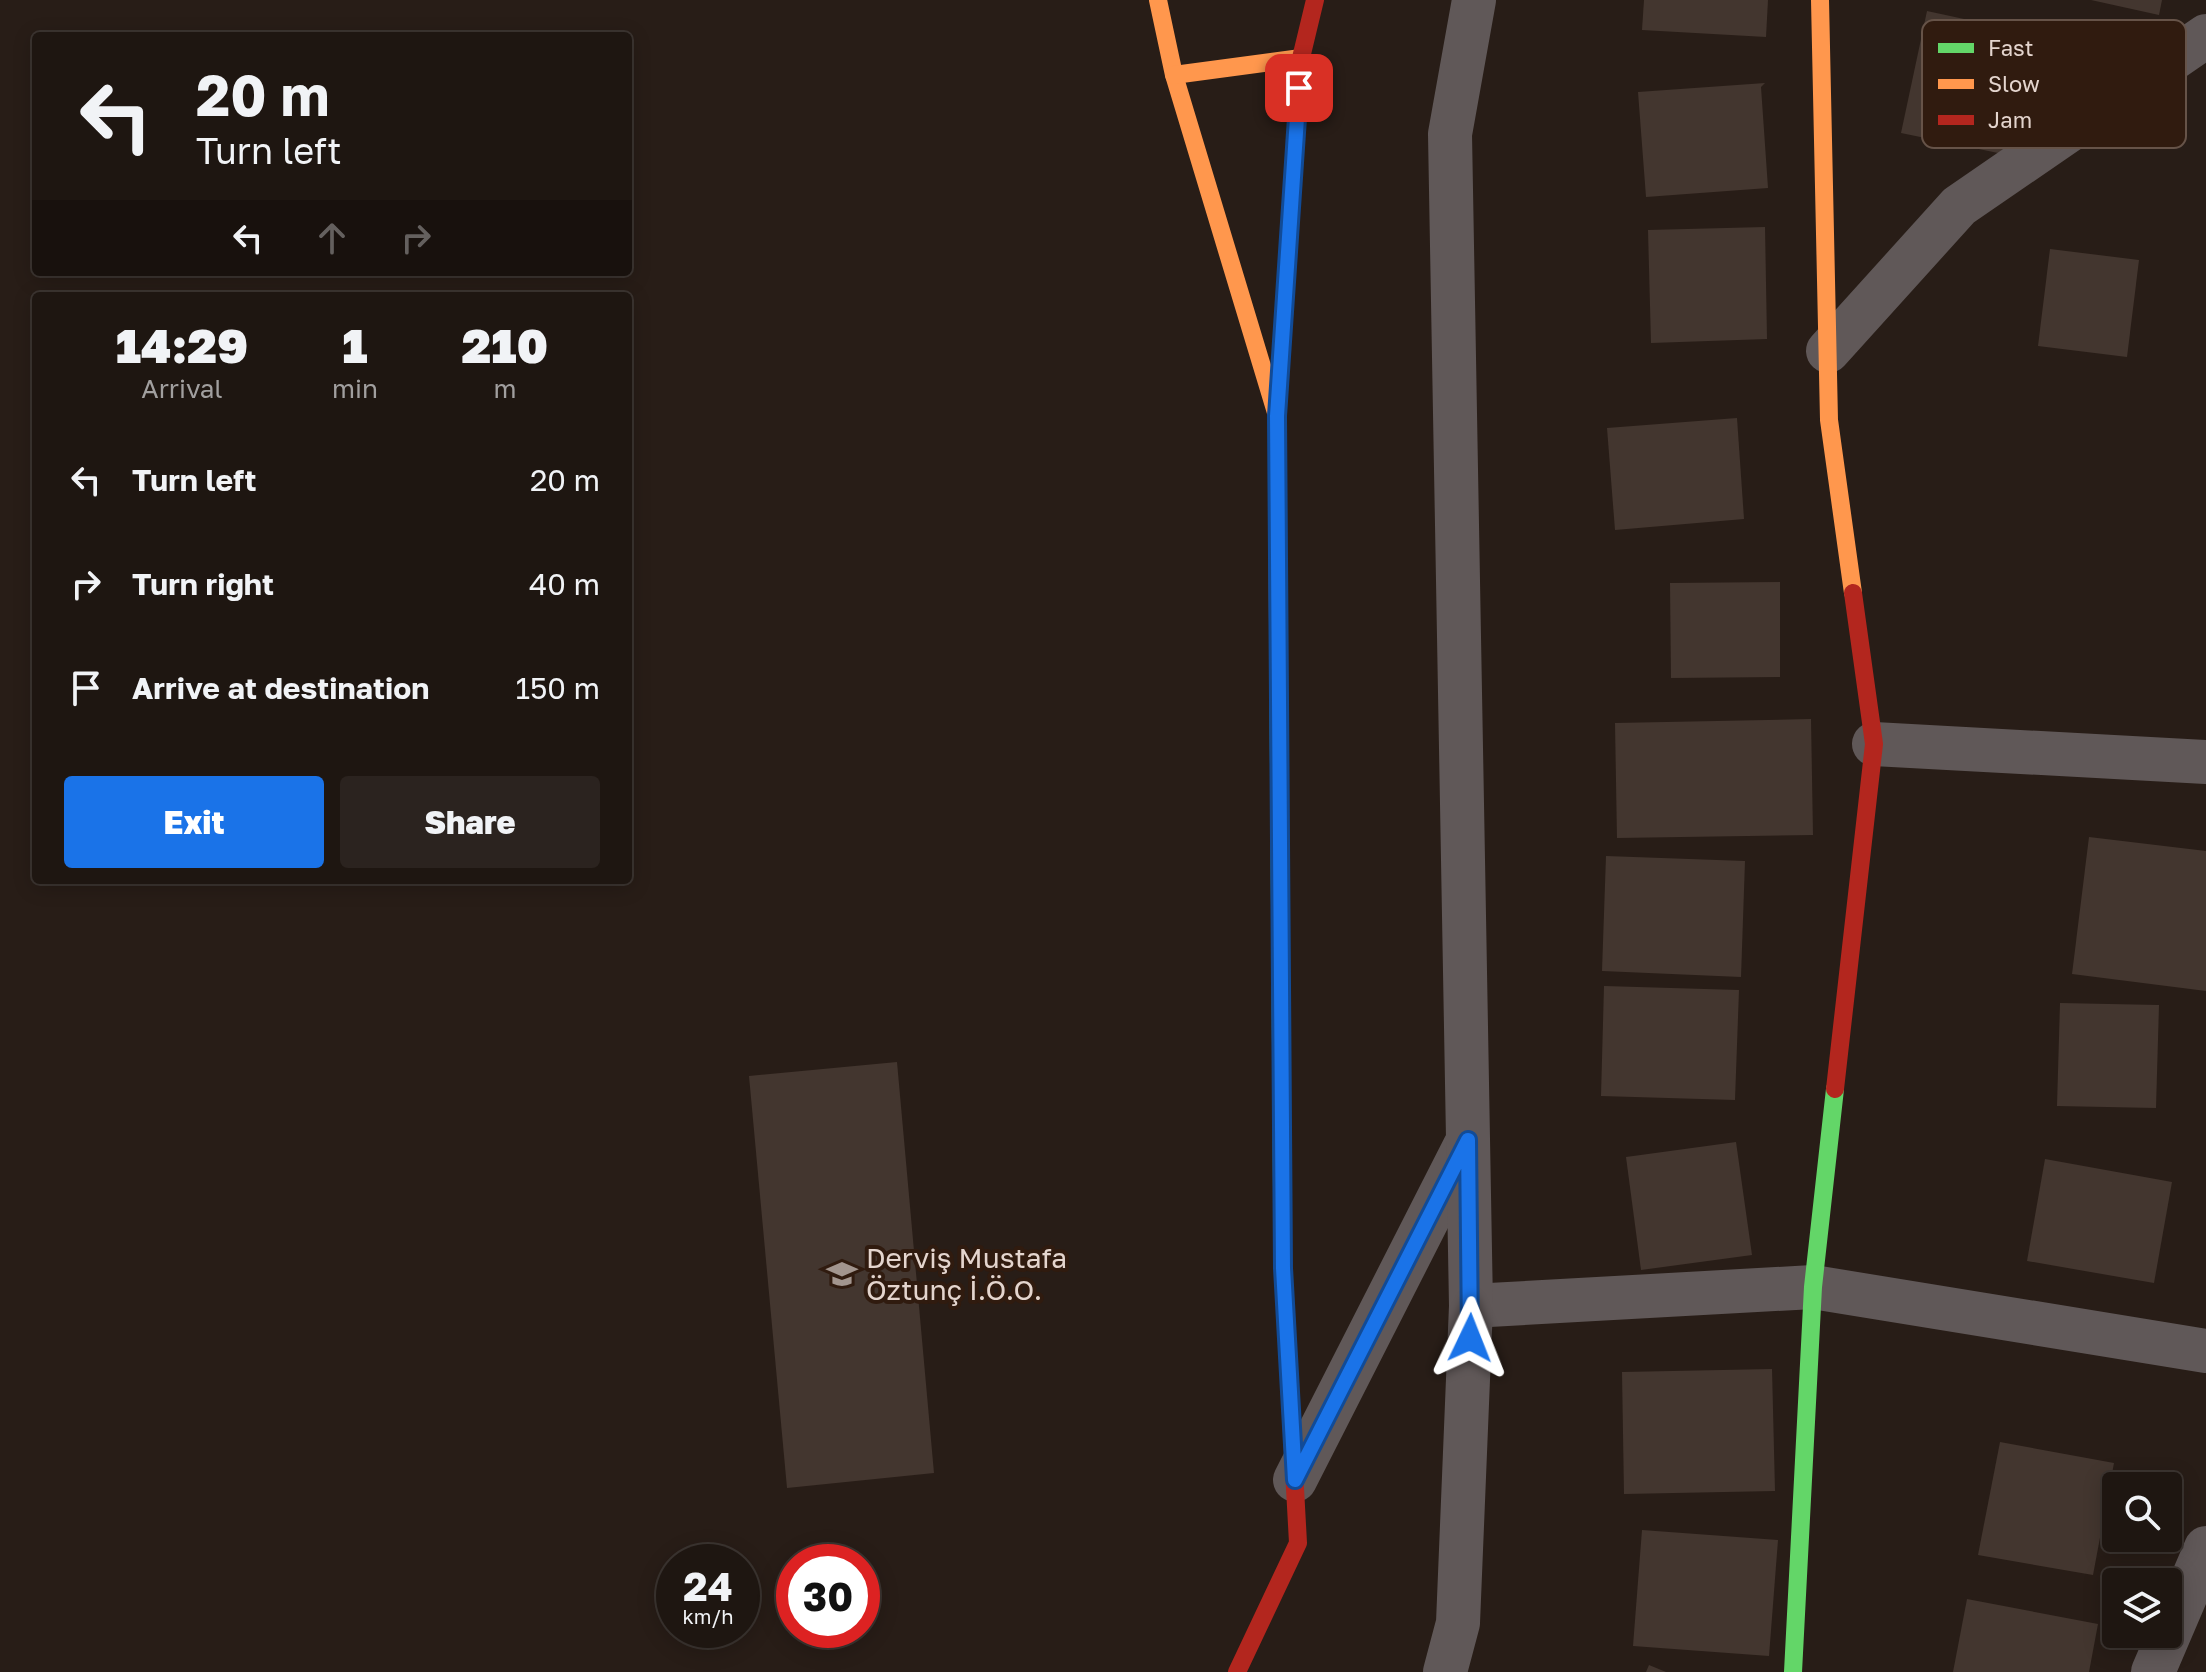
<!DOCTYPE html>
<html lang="en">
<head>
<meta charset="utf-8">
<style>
  :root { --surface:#1e1611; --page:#2b231f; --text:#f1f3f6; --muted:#a19f9f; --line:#3c3531; --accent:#1a73e8 }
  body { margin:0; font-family:"Golos Text",sans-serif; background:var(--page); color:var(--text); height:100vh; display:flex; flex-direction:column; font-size:30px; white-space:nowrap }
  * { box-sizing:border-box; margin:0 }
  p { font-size:26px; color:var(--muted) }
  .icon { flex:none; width:44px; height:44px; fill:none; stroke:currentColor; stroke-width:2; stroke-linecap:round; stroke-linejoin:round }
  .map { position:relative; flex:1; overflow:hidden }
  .drawer { position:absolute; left:32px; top:292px; width:600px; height:592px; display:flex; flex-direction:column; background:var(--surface); border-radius:8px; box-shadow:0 4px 20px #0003,0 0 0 2px var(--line) }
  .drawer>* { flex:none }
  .guide { position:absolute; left:32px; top:32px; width:600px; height:244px; border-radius:8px; box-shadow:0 4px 20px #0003,0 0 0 2px var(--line); background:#1e1611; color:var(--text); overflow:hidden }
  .buttons { position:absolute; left:2102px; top:1472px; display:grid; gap:16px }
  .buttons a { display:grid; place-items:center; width:80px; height:80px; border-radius:8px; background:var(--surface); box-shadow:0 4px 20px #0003,0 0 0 2px var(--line); font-size:40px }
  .speed { position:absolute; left:656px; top:1544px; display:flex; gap:16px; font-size:40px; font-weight:700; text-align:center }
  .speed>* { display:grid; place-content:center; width:104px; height:104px; border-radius:50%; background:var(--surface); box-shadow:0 4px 20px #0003,0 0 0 2px var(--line); line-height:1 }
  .speed small { font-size:20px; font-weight:400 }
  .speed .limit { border:12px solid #d22; background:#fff; color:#111 }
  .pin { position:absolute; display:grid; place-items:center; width:68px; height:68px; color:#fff; margin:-34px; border-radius:16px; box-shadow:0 4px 12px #0006 }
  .me { position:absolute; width:88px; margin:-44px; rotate:2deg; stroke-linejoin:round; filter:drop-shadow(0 0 6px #0008) }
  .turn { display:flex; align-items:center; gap:28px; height:168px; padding:0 32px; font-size:36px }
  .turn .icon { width:104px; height:104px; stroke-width:2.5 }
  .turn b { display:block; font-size:56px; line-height:68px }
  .lanes { display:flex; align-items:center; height:76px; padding:0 32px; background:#0003; justify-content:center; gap:40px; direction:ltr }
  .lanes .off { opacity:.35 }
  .eta { display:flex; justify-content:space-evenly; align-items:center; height:136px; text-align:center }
  .eta b { font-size:48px; font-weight:800; line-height:56px }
  .cta { display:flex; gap:16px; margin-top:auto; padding:16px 32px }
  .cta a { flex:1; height:92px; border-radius:8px; background:var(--accent); color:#fff; font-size:32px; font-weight:800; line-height:92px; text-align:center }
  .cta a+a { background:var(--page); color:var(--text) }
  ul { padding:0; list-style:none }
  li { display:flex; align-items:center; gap:24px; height:104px; padding:0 32px }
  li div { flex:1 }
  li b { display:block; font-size:30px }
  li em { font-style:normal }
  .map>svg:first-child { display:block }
  .building { fill:#43362f }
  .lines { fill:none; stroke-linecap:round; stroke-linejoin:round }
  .street { stroke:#605858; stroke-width:44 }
  .fast { stroke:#63d668; stroke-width:18 }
  .slow { stroke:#ff974d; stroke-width:18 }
  .jam { stroke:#b3261e; stroke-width:18 }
  .route-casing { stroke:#114b97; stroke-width:20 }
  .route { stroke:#1a73e8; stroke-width:14 }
  .labels { text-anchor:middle; stroke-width:8; stroke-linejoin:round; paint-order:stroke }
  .poi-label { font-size:28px; fill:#e4d5ce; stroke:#301b0f; text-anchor:start }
  .key { fill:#301b0f; stroke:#665348; stroke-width:2 }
  .key-label { font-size:22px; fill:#e4d5ce }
</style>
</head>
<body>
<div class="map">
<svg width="2206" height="1672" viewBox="0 0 2206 1672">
  <rect width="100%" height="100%" fill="#281d17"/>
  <g class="building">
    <polygon points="1644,0 1768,0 1766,37 1642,30"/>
    <polygon points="2091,0 2162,0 2159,15"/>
    <polygon points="1927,11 2029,33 2003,154 1901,133"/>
    <polygon points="1765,83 1761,87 1768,188 1646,197 1638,92"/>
    <polygon points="1765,227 1767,339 1651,343 1648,230"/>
    <polygon points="2050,249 2139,260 2127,357 2038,346"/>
    <polygon points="1737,418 1744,519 1615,530 1607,428"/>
    <polygon points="1780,582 1780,677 1671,678 1670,583"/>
    <polygon points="1811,719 1813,835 1617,838 1615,723"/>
    <polygon points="2089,837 2206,851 2206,991 2072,974"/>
    <polygon points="1606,856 1745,861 1741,977 1602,971"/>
    <polygon points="1604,986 1739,990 1735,1100 1601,1096"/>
    <polygon points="2060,1003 2159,1005 2156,1108 2057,1106"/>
    <polygon points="897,1062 934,1473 787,1488 749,1076"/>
    <polygon points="1736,1142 1752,1255 1641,1270 1626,1157"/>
    <polygon points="2045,1159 2172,1182 2154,1283 2027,1261"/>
    <polygon points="1772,1369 1775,1491 1624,1494 1622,1372"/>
    <polygon points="2000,1442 2114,1463 2093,1575 1978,1555"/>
    <polygon points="1642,1530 1778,1540 1769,1656 1633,1646"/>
    <polygon points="1967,1599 2098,1624 2089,1672 1953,1672"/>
    <polygon points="1649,1665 1666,1672 1646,1672"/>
  </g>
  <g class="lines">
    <g class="street">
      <polyline points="1828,351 1959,206 2206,36"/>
      <polyline points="1874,744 2206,762"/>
      <polyline points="1471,1306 1813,1287 2206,1351"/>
      <polyline points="1295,1480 1465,1146"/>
      <polyline points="1445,1672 1458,1623 1471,1306 1450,134 1474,0"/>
      <polyline points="2153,1672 2206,1548"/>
    </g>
    <g class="fast">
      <polyline points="1278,625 1282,1186"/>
      <polyline points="1793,1672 1813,1287 1835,1089"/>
    </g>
    <g class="slow">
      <polyline points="1158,0 1174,75 1277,416 1278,625"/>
      <polyline points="1820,0 1829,420 1853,593"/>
      <polyline points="1174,75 1301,58"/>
    </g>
    <g class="jam">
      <polyline points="1279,387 1301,58 1315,0"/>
      <polyline points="1835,1089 1874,744 1853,593"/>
      <polyline points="1237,1672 1298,1543 1283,1268 1282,1186"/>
    </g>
  </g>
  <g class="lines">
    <g class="route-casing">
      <polyline id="route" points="1299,88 1277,416 1283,1268 1295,1480 1468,1140 1470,1338"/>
    </g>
    <use href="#route" class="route"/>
  </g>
  <defs>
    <g id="school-bare" transform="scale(2.4)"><path d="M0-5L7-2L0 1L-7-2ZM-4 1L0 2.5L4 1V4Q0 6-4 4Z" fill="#a2958e" stroke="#301b0f" stroke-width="2.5" paint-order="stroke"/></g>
  </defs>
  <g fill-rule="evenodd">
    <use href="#school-bare" x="842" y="1274"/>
  </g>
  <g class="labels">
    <g class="poi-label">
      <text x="866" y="1268">Derviş Mustafa<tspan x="866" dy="32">Öztunç İ.Ö.O.</tspan></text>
    </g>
  </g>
  <rect x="1922" y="20" width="264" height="128" rx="12" class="key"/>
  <rect x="1938" y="43" width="36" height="10" fill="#63d668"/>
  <rect x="1938" y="79" width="36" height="10" fill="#ff974d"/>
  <rect x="1938" y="115" width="36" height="10" fill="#b3261e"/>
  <g class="key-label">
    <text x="1988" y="56">Fast</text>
    <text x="1988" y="92">Slow</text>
    <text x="1988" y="128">Jam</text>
  </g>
</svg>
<div class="buttons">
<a><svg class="icon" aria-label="search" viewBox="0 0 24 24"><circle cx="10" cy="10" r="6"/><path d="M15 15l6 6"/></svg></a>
<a><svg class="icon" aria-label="layers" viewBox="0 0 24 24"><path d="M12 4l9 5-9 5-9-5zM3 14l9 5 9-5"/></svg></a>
</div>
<div class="speed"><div>24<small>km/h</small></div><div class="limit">30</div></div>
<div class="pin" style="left:1299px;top:88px;background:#d93025"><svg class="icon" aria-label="arrive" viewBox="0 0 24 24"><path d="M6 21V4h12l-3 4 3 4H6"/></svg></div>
<svg class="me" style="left:1470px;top:1338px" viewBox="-20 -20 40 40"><path d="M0-17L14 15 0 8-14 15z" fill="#1a73e8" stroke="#fff" stroke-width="4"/></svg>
<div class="guide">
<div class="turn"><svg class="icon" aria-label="left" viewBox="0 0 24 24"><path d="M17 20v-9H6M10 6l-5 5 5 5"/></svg><div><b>20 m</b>Turn left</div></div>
<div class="lanes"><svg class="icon" aria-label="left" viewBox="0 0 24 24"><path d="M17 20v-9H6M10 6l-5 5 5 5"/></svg><svg class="icon off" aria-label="ahead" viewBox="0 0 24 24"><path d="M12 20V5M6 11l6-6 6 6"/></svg><svg class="icon off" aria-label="right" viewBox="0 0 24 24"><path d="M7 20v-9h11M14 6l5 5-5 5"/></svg></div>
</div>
<section class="drawer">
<div class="eta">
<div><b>14:29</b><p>Arrival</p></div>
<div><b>1</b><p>min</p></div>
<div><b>210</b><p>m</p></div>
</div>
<ul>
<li><svg class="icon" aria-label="left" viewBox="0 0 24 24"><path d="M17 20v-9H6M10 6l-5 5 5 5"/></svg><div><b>Turn left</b></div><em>20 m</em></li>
<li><svg class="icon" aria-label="right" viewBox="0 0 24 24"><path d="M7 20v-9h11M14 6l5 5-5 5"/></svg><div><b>Turn right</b></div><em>40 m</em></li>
<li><svg class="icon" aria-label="arrive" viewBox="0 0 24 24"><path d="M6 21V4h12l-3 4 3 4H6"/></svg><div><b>Arrive at destination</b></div><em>150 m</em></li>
</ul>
<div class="cta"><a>Exit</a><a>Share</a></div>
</section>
</div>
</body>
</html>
